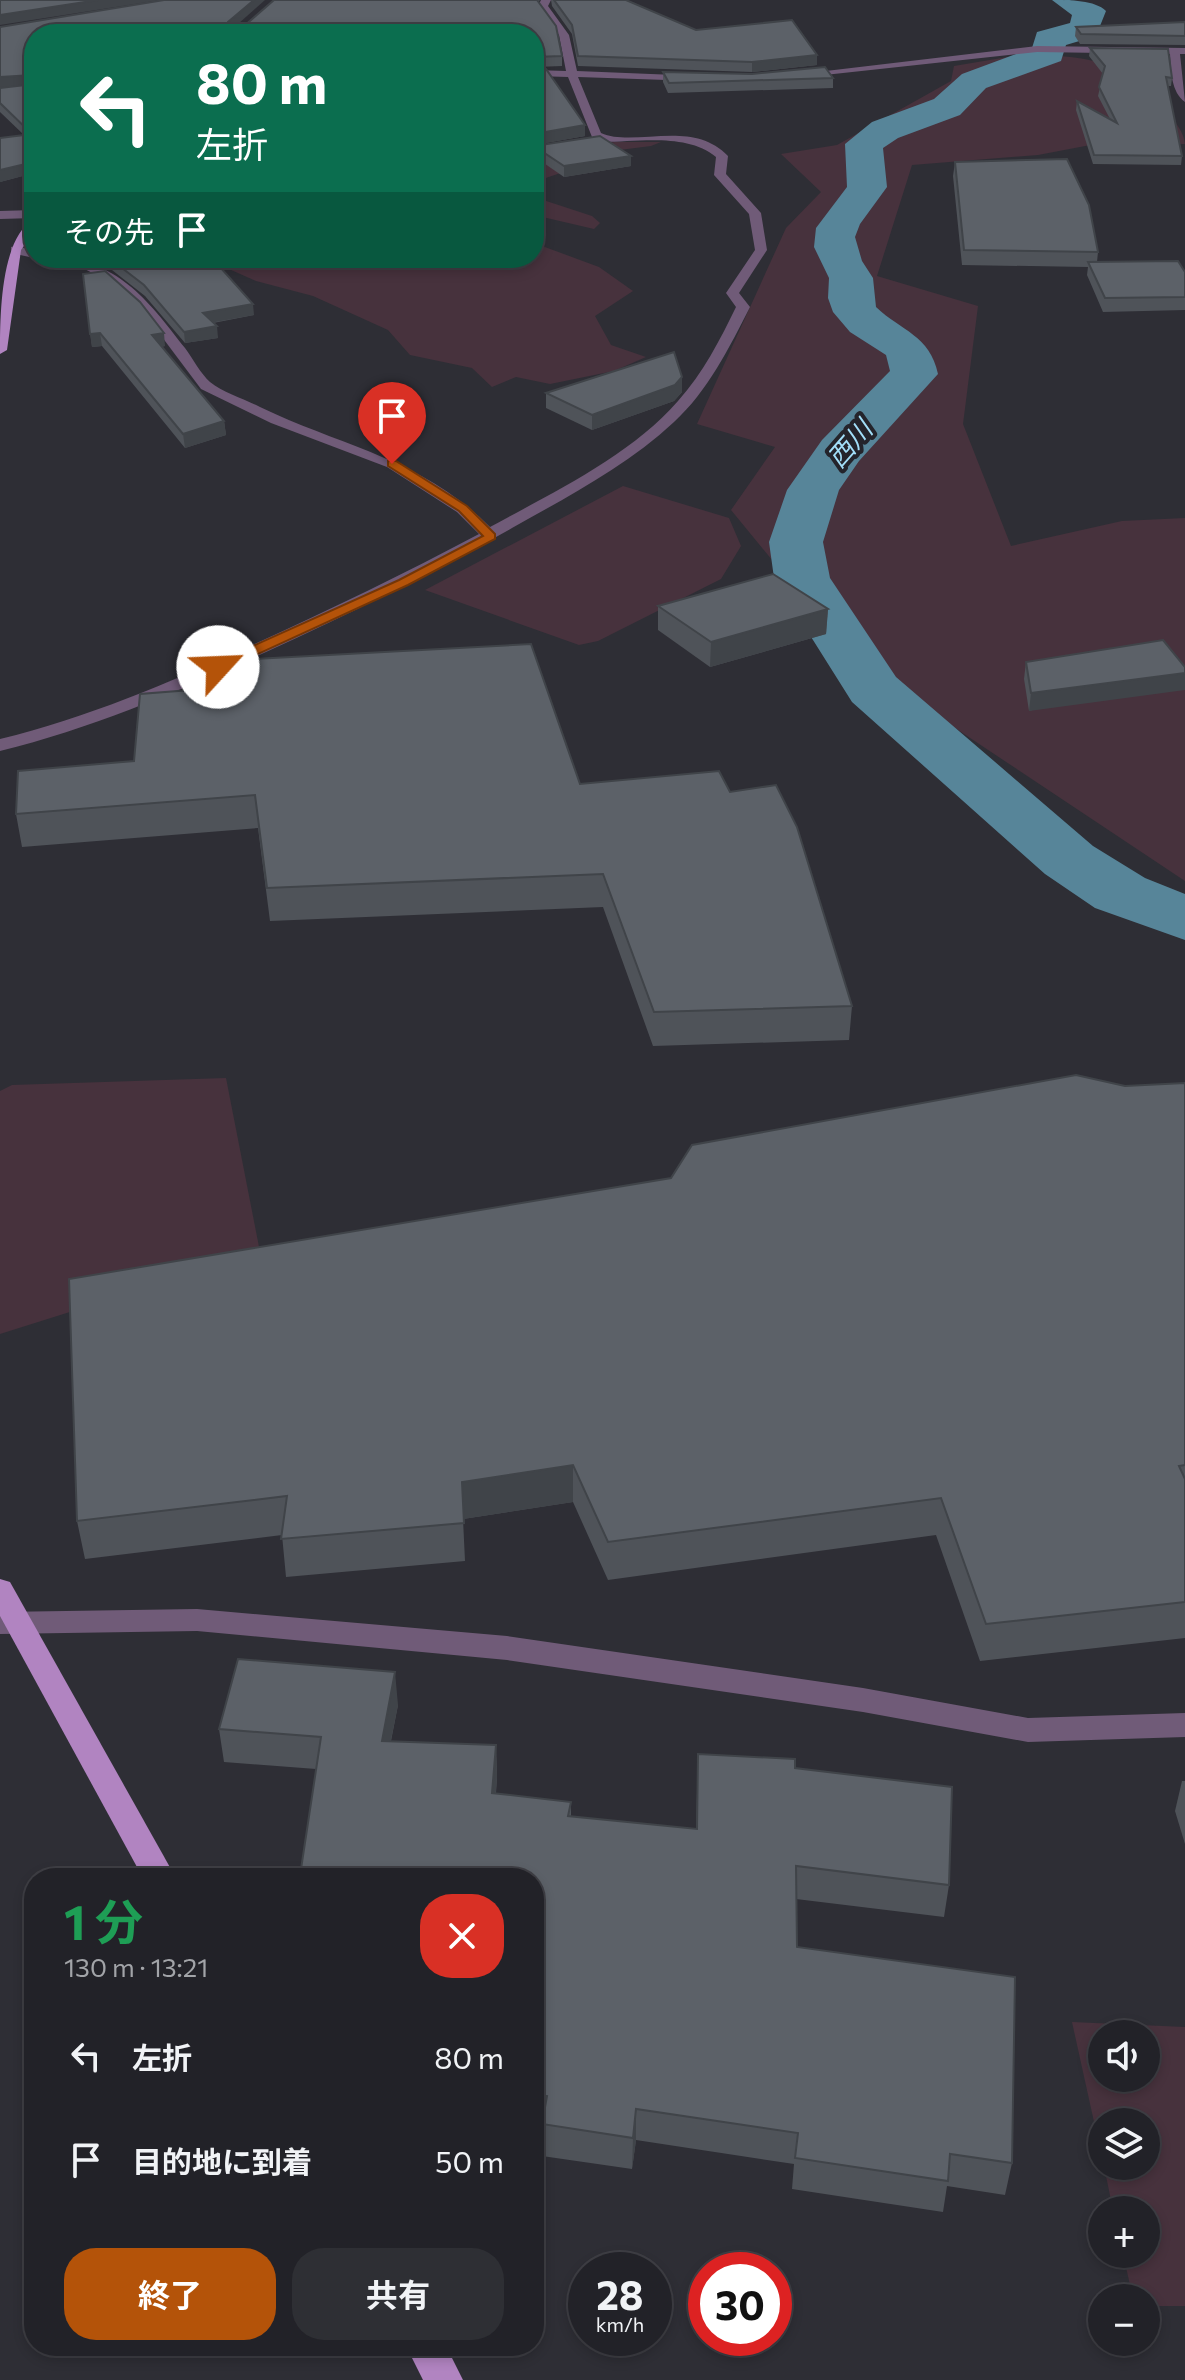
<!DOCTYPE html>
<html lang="ja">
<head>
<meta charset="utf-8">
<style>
  :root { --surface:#222228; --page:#2e2f34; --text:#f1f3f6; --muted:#a2a4a8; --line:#3f3f45; --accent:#b45309 }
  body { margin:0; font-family:Commissioner,"Noto Sans JP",sans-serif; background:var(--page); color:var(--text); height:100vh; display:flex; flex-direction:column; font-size:30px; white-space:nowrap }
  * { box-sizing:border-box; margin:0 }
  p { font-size:26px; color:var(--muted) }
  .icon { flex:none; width:44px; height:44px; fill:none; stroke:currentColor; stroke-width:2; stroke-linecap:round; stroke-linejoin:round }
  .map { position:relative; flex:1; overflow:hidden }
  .drawer { position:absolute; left:24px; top:1868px; width:520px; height:488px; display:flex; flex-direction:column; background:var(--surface); border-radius:32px; box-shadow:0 4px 12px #0003,0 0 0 2px var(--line) }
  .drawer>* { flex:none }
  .hud { position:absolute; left:24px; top:24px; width:520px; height:244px; border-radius:32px; box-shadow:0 4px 12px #0003,0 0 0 2px var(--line); background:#0b6e4f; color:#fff; overflow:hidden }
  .controls { position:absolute; left:1088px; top:2020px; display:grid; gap:16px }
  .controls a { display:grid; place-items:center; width:72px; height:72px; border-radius:50%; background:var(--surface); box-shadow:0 4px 12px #0003,0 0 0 2px var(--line); font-size:40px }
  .speed { position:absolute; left:568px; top:2252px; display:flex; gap:16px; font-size:40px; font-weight:700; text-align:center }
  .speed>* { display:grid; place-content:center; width:104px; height:104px; border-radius:50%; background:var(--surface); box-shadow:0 4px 12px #0003,0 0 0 2px var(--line); line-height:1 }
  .speed small { font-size:20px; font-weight:400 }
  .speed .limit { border:12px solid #d22; background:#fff; color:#111 }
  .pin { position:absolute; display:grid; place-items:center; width:68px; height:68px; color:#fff; margin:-82px -34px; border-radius:50% 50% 50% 0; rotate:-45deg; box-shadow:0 0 8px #0007 }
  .pin .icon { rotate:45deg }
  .me { position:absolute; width:88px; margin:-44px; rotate:65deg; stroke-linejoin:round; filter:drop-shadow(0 0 6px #0008) }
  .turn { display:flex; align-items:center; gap:28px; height:168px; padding:0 40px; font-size:36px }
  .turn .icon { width:104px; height:104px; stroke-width:2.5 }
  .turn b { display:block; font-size:56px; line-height:68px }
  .then { display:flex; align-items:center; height:76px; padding:0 40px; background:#0003; gap:16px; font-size:30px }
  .round { display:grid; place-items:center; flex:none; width:84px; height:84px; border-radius:32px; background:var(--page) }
  .head { display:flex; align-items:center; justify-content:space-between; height:136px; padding:0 40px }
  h1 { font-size:48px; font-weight:700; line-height:60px; color:#1e9e55 }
  .cta { display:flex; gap:16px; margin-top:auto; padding:16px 40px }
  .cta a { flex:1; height:92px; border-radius:32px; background:var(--accent); color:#fff; font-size:32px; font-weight:700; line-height:92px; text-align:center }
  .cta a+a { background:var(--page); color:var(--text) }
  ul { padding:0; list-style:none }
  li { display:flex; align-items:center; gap:24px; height:104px; padding:0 40px }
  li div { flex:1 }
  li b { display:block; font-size:30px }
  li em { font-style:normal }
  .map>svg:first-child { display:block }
  .green { fill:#47323d; fill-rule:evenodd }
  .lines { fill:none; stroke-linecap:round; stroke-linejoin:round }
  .stream { fill:#578599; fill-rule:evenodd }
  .river { fill:#578599; fill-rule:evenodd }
  .minor { fill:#705b78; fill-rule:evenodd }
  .major { fill:#b184c1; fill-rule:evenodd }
  .wall { fill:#4f5359 }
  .shaded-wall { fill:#404449 }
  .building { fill:#5c6168; stroke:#404449; stroke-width:2 }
  .route { fill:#b45309; stroke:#753606; stroke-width:2 }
  .labels { text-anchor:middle; stroke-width:8; stroke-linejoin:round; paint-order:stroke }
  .far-water-label { font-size:26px; font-style:italic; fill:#a2def8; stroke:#24242b }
</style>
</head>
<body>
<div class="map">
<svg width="1185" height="2380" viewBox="0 0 1185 2380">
  <rect width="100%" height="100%" fill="#2e2e35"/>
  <g class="green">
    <path d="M1026 54C1051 56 1084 55 1107 66 1130 76 1185 120 1185 144L1101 143 1038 155 912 165 877 276 978 306 963 424 1011 546 1122 521 1185 518V881L856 662 731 510 775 447 697 424 786 228 821 192 781 154 837 145 951 81 954 66Z"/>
    <polygon points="615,142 661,142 651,146 588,154 590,163 534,182 534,153"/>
    <polygon points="534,197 592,216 600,223 594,229 534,215"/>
    <polygon points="534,243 599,267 633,291 595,316 611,345 646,357 614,371 550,384 516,377 492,387 472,368 410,355 388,330 313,296 256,281 204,258 534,258"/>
    <polygon points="623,486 729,518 741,546 721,579 598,641 579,645 425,590"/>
    <polygon points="226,1078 260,1252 0,1334 0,1091 12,1085"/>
    <path d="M1072 2022 1185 2027V2306H1146V2298H1133L1123 2254H1146V2210H1113L1104 2166H1146V2122H1102V2158ZM1102 2034H1146V2078H1102Z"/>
  </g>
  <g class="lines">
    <polygon class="stream" points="1063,0 1071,0 1068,2"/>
    <path class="river" d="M1052 0C1070 0 1095 0 1106 11L1096 36 1066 45 1061 61 986 88 960 115 898 138 883 148 887 187 860 224 855 237 862 261 873 278 876 307C901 331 930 335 938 374L859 461 839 490 823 542 830 578 896 677 1093 846 1145 878 1185 894V940L1095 908 1045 874 852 702 774 578 769 542 787 490 822 440 890 371 886 355 850 332 833 312 828 298 829 278 814 247 816 228 847 187 845 144 872 122 934 99 962 74 1032 48 1037 32 1070 23 1072 15Z"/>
    <g class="minor">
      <path d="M541 0H551L548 6 569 35 577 71 700 76 696 81 578 77 601 133C635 148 692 118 728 156L726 174 761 213 767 250 739 293 750 307C729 348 708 391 674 422 627 466 567 497 512 528 436 571 349 614 266 652 179 691 93 728 0 751V739C87 718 168 683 250 646 327 611 404 574 479 534L457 512 387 467 271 423 201 389 144 313 113 284 81 267 50 258C117 258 147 299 185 348 193 359 201 374 210 382 223 393 245 399 260 407 343 447 421 458 490 527 554 492 630 456 678 401 703 373 720 340 736 307L726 293 755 250 749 214 714 175 716 157C687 133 638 142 603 142L592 137 568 77 534 76V70L566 71 559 35 538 6Z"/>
      <path d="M1037 46 1185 48V54H1180L1185 102C1171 92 1171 71 1170 54L1037 52 797 78 792 75Z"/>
      <polygon points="34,210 34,218 0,219 0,211"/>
      <polygon points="15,246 34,250 34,258 11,253 11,247"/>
      <polygon points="197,1609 507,1636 863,1688 1028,1718 1185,1713 1185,1737 1028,1742 863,1712 507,1660 197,1631 0,1634 0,1612"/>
    </g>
    <g class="major">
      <path d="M34 219V232L21 250 7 350 0 354C0 318 0 238 34 219Z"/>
      <polygon points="0,1579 10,1582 176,1878 143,1878 0,1616"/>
      <polygon points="406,2346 446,2346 463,2380 423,2380"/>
    </g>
  </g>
  <g class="wall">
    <polygon points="274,0 540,0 538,2 562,56 562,66 536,67 585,125 585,136 534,145 534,34 34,34 34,173 0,182 24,135 0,112 0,88 13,87 0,27 243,27"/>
    <polygon points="551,0 626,0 696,30 817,55 817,65 752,72 578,66 572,34 552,6"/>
    <polygon points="1185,22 1185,45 1080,44 1075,36 1076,27"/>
    <polygon points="1090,48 1172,78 1171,86 1168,86 1182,156 1181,165 1093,164 1076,110 1077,101 1110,119 1098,96 1103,74 1089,56"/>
    <polygon points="663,72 833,78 833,88 668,93 663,82"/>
    <polygon points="534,146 631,166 564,177 535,157"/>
    <polygon points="955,162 1098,252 1097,262 1185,272 1185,310 1103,312 1087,275 1088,267 962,265 953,176"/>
    <polygon points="101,258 212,258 254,315 213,323 218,338 185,343 145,296 112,270"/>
    <polygon points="83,274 165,346 161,347 224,421 226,435 185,448 102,346 92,347"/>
    <polygon points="682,392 674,401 592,430 546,408 546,393"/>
    <polygon points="658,606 828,609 826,634 710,667 658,630"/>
    <polygon points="237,660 580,784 730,792 852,1006 849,1040 653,1046 603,907 270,921 258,828 22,847 16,814 134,761 240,686"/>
    <polygon points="1026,662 1185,667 1029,711 1024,679"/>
    <polygon points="1185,1083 1185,1638 980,1661 936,1535 608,1580 573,1502 463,1519 465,1561 286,1577 282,1535 85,1559 77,1521 671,1178 1125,1086"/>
    <polygon points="398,1705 391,1741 496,1745 497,1777 496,1793 571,1802 571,1816 696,1829 698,1754 795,1768 949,1885 944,1917 796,1899 797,1947 1012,2163 1005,2195 947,2186 943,2212 792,2189 794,2164 636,2140 632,2169 542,2156 542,2127 534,2126 534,1878 302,1878 301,1869 316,1769 224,1762 219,1729"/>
    <polygon points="1182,1781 1185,1781 1185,1844 1175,1811"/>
  </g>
  <g class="shaded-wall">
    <polygon points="98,0 161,0 0,25 0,15"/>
    <polygon points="254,0 265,0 229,32 228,22"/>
    <polygon points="817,55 817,65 752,72 752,62"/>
    <polygon points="32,75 34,85 0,88 0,77"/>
    <polygon points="585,125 585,136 534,145 534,134"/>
    <polygon points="631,156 631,166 564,177 564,166"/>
    <polygon points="34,162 34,173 0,182 0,170"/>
    <polygon points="253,304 254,315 204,324 203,313"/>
    <polygon points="217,326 218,338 185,343 184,332"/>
    <polygon points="100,333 102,346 92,347 90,334"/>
    <polygon points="164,333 165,346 153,348 152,335"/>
    <polygon points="682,377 682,392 674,401 592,430 592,415"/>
    <polygon points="224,421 226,435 185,448 183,434"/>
    <polygon points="828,609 826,634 710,667 711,642"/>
    <polygon points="1185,673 1185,690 1029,711 1031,693"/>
    <polygon points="573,1465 573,1502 463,1519 462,1482"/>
    <polygon points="395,1672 398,1705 384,1774 382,1741"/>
    <polygon points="496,1745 497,1777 493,1826 492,1793"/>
    <polygon points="636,2109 636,2140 632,2169 633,2138"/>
  </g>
  <g class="building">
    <polygon points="0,0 98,0 0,15"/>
    <polygon points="164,0 254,0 228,22 228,26 243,27 274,0 537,0 556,26 562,56 534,57 534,34 34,34 34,79 32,75 0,77 0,27"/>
    <polygon points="554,0 626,0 696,30 792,20 817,55 752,62 578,56 572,25"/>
    <polygon points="1185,22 1185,36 1081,34 1076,27"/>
    <polygon points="1090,48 1168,49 1172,78 1166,77 1182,156 1094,155 1077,101 1117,123 1099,87 1105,66"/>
    <polygon points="534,67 546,69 585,125 534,134"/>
    <polygon points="825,67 833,78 669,83 663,72 752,74"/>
    <polygon points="34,84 34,162 0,170 0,138 32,134 0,103 0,88"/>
    <polygon points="600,136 631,156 564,166 534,146"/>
    <polygon points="1067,159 1089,205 1098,252 964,250 955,162"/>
    <polygon points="109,258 212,258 253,304 203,313 217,326 184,332 144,285"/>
    <polygon points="1178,261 1185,272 1185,297 1105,298 1088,262"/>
    <polygon points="105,271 140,302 164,333 152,335 224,421 183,434 100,333 90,334 83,274"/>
    <polygon points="674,352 682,377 675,385 592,415 546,393"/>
    <polygon points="773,574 828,609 711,642 658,606"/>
    <polygon points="1163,640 1185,667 1185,673 1031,693 1026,662"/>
    <polygon points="531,644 580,784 719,771 730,792 776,785 797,827 852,1006 654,1012 603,874 267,888 255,795 16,814 18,771 134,761 140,694 241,686 237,660"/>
    <polygon points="1076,1075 1125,1086 1185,1083 1185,1465 1179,1466 1185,1479 1185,1602 986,1624 941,1498 608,1542 573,1465 462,1482 464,1523 281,1539 287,1496 77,1521 69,1279 671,1178 692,1145"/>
    <polygon points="238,1659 395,1672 382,1741 496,1745 492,1793 571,1802 568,1816 697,1829 698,1754 795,1759 795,1768 952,1787 949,1885 796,1866 797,1947 1015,1977 1012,2163 950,2154 948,2181 795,2158 798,2133 636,2109 633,2138 542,2124 547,2096 534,2094 534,1878 404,1878 406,1871 301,1869 321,1737 219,1729"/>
  </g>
  <polygon class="route" points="388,461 396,461 467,506 495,534 495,539 408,585 223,670 213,670 213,664 399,580 483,536 459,511 388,466"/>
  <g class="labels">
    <g class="far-water-label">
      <text transform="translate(850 444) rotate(-49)" y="9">西川</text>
    </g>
  </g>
</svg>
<div class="controls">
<a><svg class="icon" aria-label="sound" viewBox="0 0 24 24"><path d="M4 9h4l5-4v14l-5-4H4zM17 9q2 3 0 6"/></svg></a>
<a><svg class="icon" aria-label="layers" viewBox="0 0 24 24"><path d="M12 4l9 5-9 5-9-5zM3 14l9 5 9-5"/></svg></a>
<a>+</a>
<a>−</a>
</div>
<div class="speed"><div>28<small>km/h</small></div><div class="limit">30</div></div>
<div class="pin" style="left:392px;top:464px;background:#d93025"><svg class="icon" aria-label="arrive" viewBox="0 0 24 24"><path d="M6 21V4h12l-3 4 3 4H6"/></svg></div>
<svg class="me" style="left:218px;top:667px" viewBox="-20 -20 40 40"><circle r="19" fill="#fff"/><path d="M0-13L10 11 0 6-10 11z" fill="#b45309"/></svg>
<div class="hud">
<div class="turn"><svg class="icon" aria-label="left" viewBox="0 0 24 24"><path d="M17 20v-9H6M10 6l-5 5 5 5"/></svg><div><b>80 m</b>左折</div></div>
<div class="then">その先<svg class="icon" aria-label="arrive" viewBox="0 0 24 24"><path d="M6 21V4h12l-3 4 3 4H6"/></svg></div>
</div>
<section class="drawer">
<div class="head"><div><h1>1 分</h1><p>130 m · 13:21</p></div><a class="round" style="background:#d93025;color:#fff"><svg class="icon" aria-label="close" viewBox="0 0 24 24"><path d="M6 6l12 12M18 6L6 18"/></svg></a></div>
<ul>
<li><svg class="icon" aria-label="left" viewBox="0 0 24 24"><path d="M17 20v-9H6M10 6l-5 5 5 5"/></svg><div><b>左折</b></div><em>80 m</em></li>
<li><svg class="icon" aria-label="arrive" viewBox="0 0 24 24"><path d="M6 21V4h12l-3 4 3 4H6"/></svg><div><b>目的地に到着</b></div><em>50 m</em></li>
</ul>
<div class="cta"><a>終了</a><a>共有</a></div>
</section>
</div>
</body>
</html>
